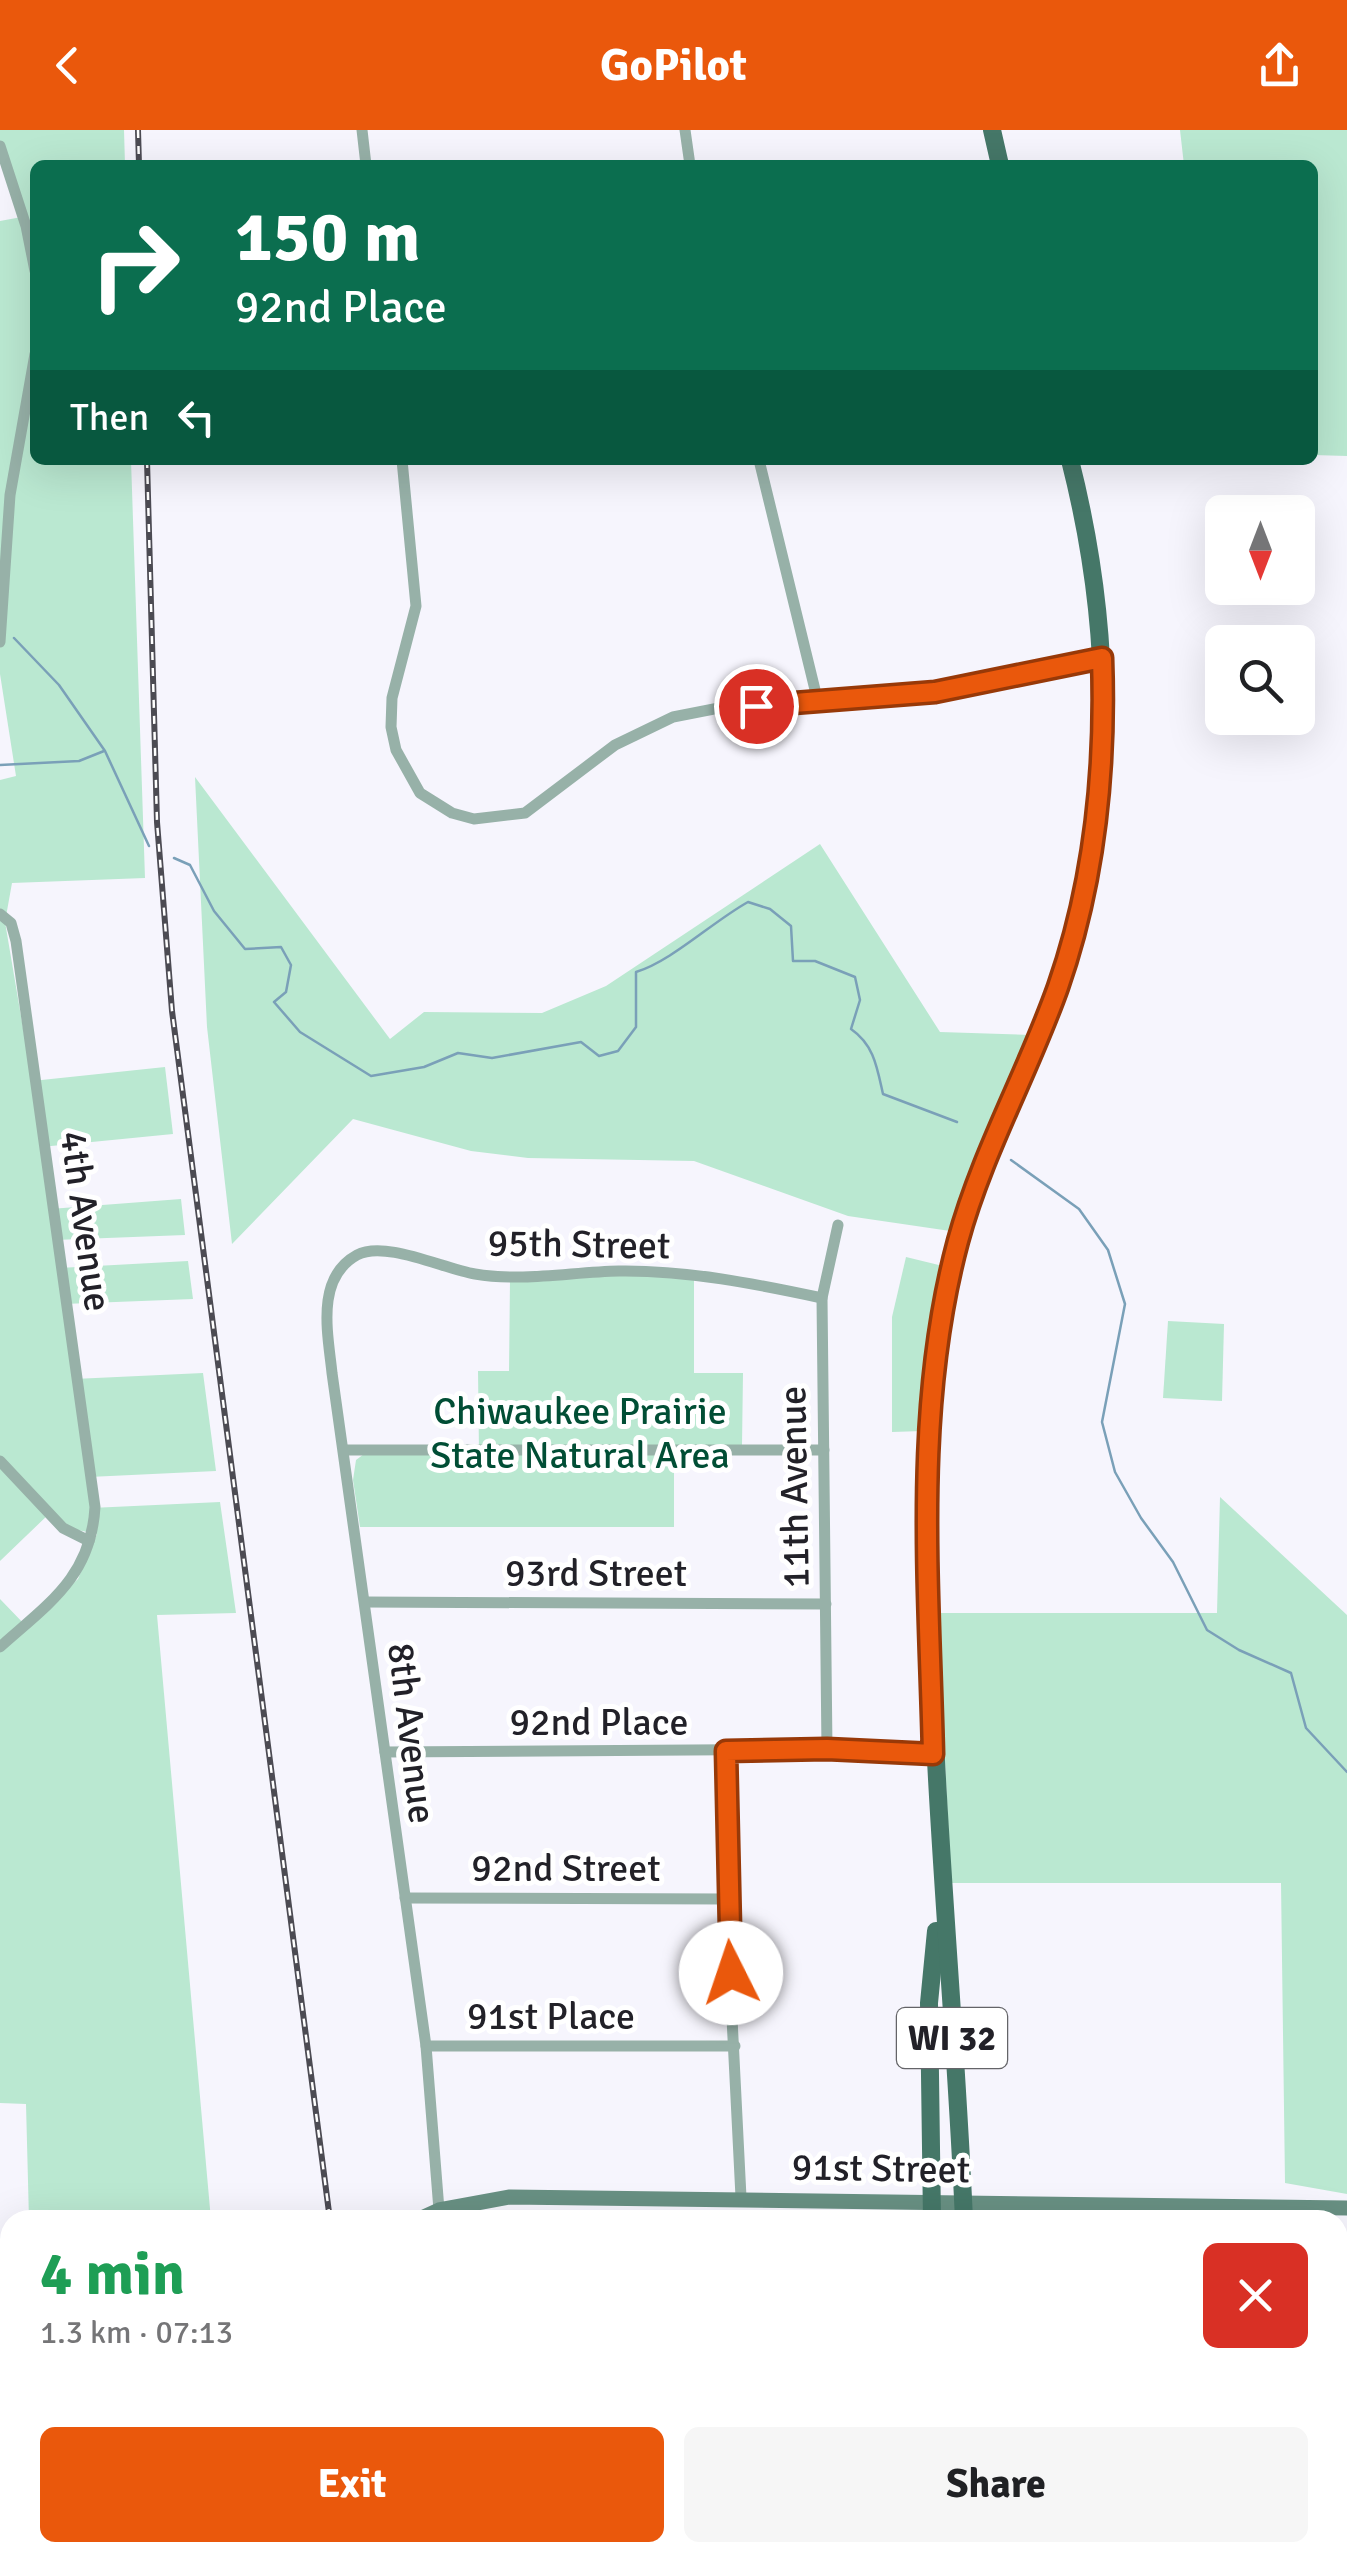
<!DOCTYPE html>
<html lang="en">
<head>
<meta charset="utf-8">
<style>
  :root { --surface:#fff; --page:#f6f6f6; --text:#202124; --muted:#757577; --accent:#ea580c }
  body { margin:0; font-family:Signika,sans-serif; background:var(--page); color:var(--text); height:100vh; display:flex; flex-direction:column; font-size:38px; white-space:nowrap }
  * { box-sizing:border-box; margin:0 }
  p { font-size:32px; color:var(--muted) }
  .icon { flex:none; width:55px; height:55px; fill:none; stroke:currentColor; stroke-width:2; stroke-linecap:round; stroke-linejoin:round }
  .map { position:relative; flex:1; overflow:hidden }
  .drawer { position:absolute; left:0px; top:2080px; width:1348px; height:352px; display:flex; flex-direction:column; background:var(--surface); border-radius:30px 30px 0 0; box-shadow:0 10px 40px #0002 }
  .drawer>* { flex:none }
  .top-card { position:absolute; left:30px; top:30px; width:1288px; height:305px; border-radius:15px; box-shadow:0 10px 40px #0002; background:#0b6e4f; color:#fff; overflow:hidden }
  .needle { width:65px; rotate:180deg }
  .controls { position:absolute; left:1205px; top:365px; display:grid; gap:20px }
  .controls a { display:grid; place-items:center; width:110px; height:110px; border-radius:15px; background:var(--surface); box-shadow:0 10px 40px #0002; font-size:50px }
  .pin { position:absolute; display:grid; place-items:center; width:85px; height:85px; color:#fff; margin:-42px; border:5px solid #fff; border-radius:50%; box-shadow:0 2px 10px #0007 }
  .me { position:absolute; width:110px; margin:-55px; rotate:356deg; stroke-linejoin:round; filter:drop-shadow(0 0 8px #0008) }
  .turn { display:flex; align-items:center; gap:35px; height:210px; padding:0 40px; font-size:45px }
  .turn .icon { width:130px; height:130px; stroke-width:2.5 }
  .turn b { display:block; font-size:70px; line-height:85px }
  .then { display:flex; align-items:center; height:95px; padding:0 40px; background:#0003; gap:20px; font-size:38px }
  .round { display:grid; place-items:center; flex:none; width:105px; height:105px; border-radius:15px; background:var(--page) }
  .summary { display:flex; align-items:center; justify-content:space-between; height:170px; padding:0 40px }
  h1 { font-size:60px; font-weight:800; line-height:75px; color:#1e9e55 }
  .action { display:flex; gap:20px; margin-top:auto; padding:20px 40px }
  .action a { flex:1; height:115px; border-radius:15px; background:var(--accent); color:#fff; font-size:40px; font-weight:800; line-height:115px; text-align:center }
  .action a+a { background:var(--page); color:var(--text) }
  header { display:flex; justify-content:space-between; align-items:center; height:130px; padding:0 40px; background:var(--accent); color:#fff; font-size:45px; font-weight:800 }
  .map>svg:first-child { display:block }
  .green { fill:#bae8d1 }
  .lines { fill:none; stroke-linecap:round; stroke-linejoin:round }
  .stream { stroke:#7aa0b8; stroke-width:2.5 }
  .building { fill:#cebecb; stroke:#9c8c99; stroke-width:2.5 }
  .street { stroke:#97b1a8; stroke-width:11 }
  .secondary { stroke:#689083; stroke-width:15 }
  .primary { stroke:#457768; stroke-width:18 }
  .rail-casing { stroke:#4c4b53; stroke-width:6 }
  .rail { stroke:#fff; stroke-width:2.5; stroke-dasharray:8; stroke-linecap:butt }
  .route-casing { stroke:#983908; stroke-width:25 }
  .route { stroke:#ea580c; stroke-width:18 }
  .labels { text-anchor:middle; stroke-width:10; stroke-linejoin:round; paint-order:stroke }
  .shield { fill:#fff; stroke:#646468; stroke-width:2.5 }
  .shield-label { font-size:35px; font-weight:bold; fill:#222128 }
  .street-label { font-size:38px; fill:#222128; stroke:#fff }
  .park-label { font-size:38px; fill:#014e35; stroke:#fff }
</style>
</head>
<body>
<header><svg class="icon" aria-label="back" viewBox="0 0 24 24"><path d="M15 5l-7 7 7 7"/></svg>GoPilot<svg class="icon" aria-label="share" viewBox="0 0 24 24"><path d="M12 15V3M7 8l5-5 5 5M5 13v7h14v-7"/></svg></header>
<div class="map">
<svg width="1347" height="2432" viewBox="0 0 1347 2432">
  <rect width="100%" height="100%" fill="#f6f5fd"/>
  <g class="green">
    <polygon points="0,0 124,0 125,35 35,35 35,330 131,330 145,748 12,753 5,792 32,951 165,937 173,1004 41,1017 50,1079 181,1069 185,1105 55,1110 59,1138 188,1131 193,1169 64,1174 74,1249 203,1243 216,1341 89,1347 91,1378 220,1372 236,1483 157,1485 211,2090 29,2090 26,1974 0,1973 0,1469 26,1496 78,1449 97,1404 73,1399 51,1382 0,1431 0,650 16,646 0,544 0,91 27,86 0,31"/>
    <polygon points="1180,0 1347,0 1347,326 1313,325 1312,35 1184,35"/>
    <polygon points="195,647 390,909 424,882 542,883 606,856 820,714 940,902 1032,905 957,1102 848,1086 694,1031 528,1028 471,1021 353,989 232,1114 207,897"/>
    <polygon points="906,1127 947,1137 923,1301 892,1302 892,1187"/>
    <polygon points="634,1145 694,1149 694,1243 743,1243 742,1315 674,1316 674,1397 360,1397 353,1350 356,1330 364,1324 479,1323 478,1241 509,1241 510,1150"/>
    <polygon points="1168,1191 1224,1194 1222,1271 1163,1268"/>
    <polygon points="1220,1367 1347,1485 1347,2064 1285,2053 1281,1753 951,1753 938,1483 1217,1483"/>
    <polygon points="241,2423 242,2432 39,2432 39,2423"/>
  </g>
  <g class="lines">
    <g class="stream">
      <polyline points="14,508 59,555 105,621 149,716"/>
      <polyline points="0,635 79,631 104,621"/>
      <path d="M174 728 190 735 214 781 245 819 281 817 291 835 286 862 274 872 300 902 371 946 424 937 458 923 492 928 581 912 599 926 618 921 636 897V842C672 831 712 792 748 772L770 779 791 796 793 831H815L855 847 860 870 851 899C874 915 877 937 883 964L957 992"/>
      <polyline points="1011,1030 1079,1079 1108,1120 1125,1174 1102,1292 1115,1342 1141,1388 1173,1432 1207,1500 1239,1520 1291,1543 1306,1598 1347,1642"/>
    </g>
  </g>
  <rect class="building" x="766" y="2422" width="90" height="10"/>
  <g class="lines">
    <g class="street">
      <polyline points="362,0 366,35"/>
      <polyline points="685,0 690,35"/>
      <polyline points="0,16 26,96 35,141"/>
      <polyline points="402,330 416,476 392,568 391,597 396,620 420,663 452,683 474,689 525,683 615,615 673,587 724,577 935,561 1103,528"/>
      <polyline points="759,330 818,572"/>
      <polyline points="0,512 10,365 35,224"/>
      <path d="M0 784 11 793 16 811 95 1377C91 1447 48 1474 0 1517"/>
      <polyline points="346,1320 824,1320"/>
      <polyline points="0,1331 63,1398 89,1411"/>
      <polyline points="365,1472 826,1474"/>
      <polyline points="827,1619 822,1168 838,1095"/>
      <polyline points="725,1621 726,1769 741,2067"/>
      <polyline points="385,1622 827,1619 933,1624"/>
      <polyline points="405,1768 726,1769"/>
      <polyline points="426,1916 735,1916"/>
      <path d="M439 2080 426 1916 332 1243C328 1204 315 1148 357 1125 385 1110 444 1139 475 1144 523 1152 571 1142 619 1141 687 1140 756 1154 822 1168"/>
      <polyline points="950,2427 1347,2431"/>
    </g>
    <g class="secondary">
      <polyline points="417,2090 439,2080 510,2067 1347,2078"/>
      <polyline points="303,2422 306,2432"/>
    </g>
    <g class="primary">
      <polyline points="992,0 1000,35"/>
      <polyline points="932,2090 929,1873 936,1801"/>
      <path d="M964 2090C955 1883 934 1677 930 1470 929 1399 923 1325 931 1254 940 1176 960 1101 988 1028 1010 969 1039 912 1059 853 1116 682 1114 503 1070 330"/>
      <polyline points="950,2422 950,2432"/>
      <polyline points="978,2422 978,2432"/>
    </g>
    <g class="rail-casing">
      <g id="rail">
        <polyline points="138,0 139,35"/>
        <polyline points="147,330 157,692 172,881 330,2090"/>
        <polyline points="363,2422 364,2432"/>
      </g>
    </g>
    <use href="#rail" class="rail"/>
  </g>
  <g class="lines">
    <g class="route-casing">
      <path id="route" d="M731 1843 726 1621 827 1619 933 1624C929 1453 913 1278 958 1111 982 1023 1028 942 1058 857 1095 751 1106 640 1102 528L935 562 756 576"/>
    </g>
    <use href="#route" class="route"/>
  </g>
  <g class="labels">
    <rect class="shield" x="897" y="1878" width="110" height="60" rx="8"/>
    <g class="shield-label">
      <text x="952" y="1920">WI 32</text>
    </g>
    <g class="street-label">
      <text transform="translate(86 1091) rotate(82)" y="13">4th Avenue</text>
      <text transform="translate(579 1114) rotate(1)" y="13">95th Street</text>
      <text transform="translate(794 1357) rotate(-91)" y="13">11th Avenue</text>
      <text x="596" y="1456">93rd Street</text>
      <text x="599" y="1605">92nd Place</text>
      <text transform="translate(412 1603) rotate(83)" y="13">8th Avenue</text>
      <text x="566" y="1751">92nd Street</text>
      <text x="551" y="1899">91st Place</text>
      <text transform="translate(881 2038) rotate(1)" y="13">91st Street</text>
    </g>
    <g class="park-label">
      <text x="580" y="1294">Chiwaukee Prairie<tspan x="580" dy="44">State Natural Area</tspan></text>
    </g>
  </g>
</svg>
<div class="controls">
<a><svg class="needle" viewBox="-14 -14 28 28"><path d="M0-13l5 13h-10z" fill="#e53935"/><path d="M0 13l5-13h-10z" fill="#757577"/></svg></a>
<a><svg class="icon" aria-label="search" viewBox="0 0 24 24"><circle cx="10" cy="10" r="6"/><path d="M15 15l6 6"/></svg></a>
</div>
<div class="pin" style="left:756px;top:576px;background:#d93025"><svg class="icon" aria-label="arrive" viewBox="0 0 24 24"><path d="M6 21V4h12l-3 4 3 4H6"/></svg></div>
<svg class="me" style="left:731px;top:1843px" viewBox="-20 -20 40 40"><circle r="19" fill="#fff"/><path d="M0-13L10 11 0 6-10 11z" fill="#ea580c"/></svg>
<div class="top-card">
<div class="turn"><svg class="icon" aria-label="right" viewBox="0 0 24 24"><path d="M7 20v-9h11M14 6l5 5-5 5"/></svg><div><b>150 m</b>92nd Place</div></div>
<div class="then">Then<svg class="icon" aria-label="left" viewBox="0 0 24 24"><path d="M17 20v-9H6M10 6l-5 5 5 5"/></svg></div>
</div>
<section class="drawer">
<div class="summary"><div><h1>4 min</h1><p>1.3 km · 07:13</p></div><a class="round" style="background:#d93025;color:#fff"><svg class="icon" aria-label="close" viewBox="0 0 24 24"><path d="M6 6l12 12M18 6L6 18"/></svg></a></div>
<div class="action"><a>Exit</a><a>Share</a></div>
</section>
</div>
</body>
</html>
